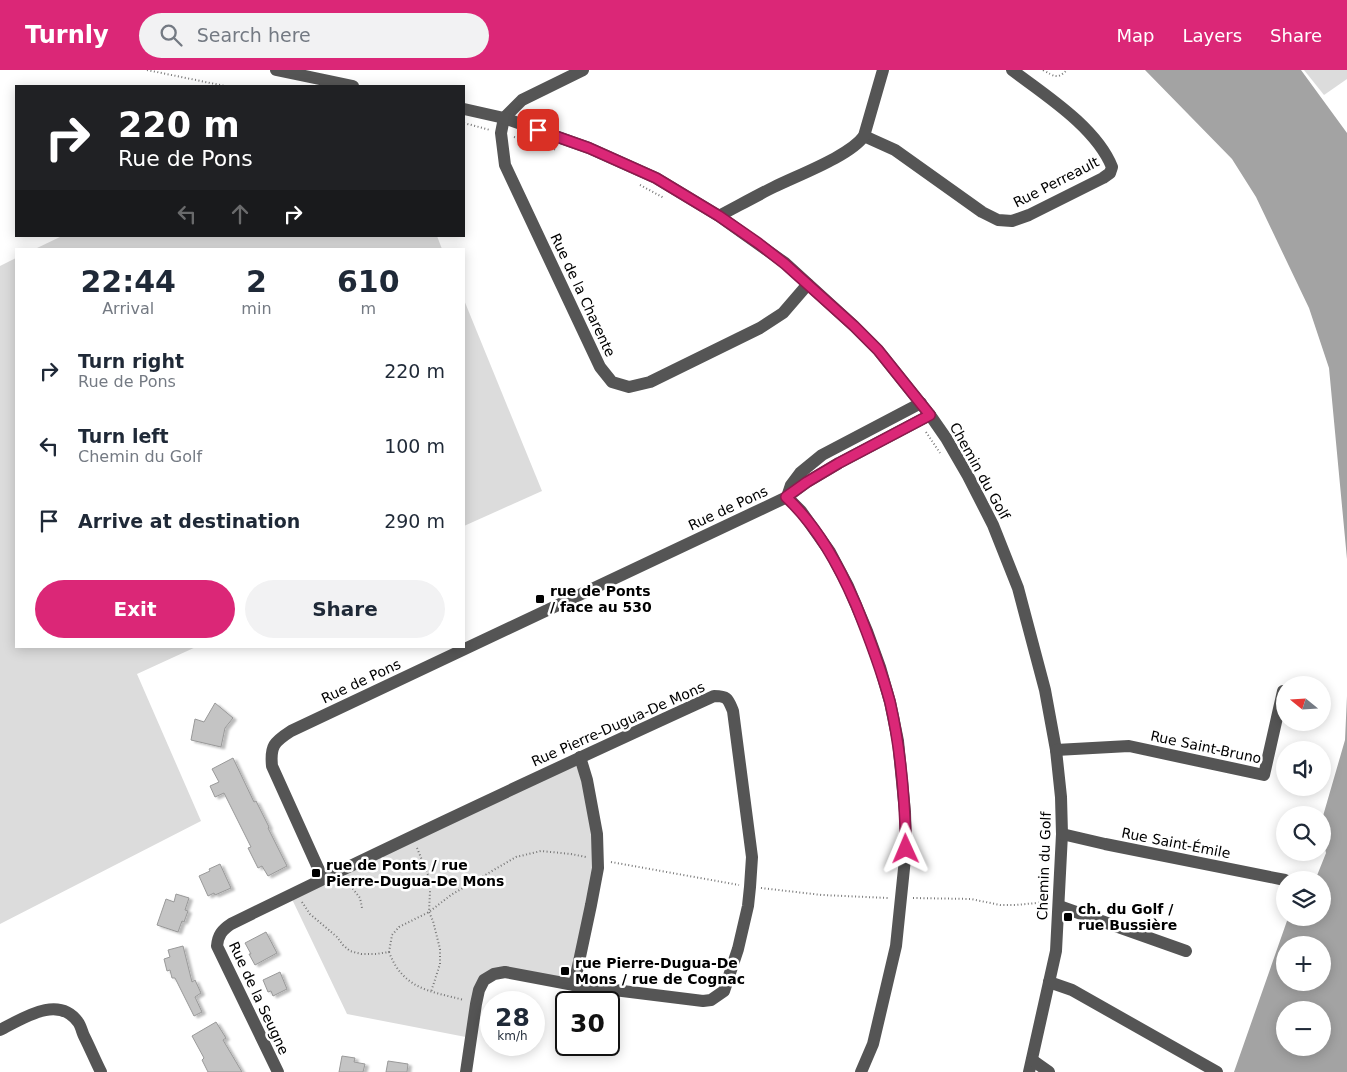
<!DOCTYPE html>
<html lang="en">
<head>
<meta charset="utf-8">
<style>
  :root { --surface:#fff; --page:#f2f2f3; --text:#1f2937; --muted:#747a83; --accent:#db2777 }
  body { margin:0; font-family:"DejaVu Sans",sans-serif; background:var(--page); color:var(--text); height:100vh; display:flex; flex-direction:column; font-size:19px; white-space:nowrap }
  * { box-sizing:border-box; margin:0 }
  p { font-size:16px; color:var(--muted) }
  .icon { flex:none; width:28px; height:28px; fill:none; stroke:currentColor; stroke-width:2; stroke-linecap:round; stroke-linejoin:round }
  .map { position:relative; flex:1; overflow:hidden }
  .side { position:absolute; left:15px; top:178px; width:450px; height:400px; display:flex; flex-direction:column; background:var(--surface); border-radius:0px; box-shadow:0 2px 12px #0003 }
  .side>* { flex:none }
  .top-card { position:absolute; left:15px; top:15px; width:450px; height:152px; border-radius:0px; box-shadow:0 2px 12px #0003; background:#202124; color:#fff; overflow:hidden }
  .needle { width:32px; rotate:288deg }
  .controls { position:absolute; left:1276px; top:606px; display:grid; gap:10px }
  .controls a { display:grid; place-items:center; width:55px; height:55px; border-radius:50%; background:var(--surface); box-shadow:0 2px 12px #0003; font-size:25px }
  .speed { position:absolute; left:480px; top:921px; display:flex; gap:10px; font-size:25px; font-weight:700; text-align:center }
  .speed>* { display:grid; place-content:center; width:65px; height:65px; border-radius:50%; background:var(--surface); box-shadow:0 2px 12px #0003; line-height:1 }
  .speed small { font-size:12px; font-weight:400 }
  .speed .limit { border:2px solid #111; border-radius:8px; background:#fff; color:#111 }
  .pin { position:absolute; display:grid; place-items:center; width:42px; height:42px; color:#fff; margin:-21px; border-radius:10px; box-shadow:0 2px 8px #0006 }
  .me { position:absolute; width:55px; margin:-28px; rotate:359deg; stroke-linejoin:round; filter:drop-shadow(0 0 4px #0008) }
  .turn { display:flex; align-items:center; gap:18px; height:105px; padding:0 20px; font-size:22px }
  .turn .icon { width:65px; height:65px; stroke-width:2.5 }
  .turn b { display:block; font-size:35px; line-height:42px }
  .lanes { display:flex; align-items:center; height:48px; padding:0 20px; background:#0003; justify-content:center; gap:25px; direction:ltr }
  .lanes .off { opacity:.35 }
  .eta { display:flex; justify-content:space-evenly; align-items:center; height:85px; text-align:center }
  .eta b { font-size:30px; font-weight:700; line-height:35px }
  .primary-button { display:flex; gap:10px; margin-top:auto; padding:10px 20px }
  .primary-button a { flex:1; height:58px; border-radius:30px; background:var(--accent); color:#fff; font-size:20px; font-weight:700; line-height:58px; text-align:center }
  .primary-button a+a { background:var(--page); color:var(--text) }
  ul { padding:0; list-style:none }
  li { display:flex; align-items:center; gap:15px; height:75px; padding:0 20px }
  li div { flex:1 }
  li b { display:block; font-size:19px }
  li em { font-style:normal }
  header { display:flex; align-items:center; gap:30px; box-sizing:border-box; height:70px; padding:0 25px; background:var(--accent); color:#fff }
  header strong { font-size:24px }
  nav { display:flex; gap:28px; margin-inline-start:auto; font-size:18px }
  .search { width:350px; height:45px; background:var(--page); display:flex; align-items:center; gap:12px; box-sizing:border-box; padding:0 18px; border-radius:28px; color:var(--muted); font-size:19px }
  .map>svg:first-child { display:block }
  .green { fill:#dcdcdc }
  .water { fill:#a3a3a3; fill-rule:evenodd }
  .building { fill:#c4c4c4; stroke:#999; filter:url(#shadow) }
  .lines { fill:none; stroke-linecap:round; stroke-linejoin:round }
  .path { stroke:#777; stroke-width:2; stroke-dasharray:1 2.5; stroke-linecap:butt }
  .minor { stroke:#555; stroke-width:12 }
  .route-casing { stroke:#8e194d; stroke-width:12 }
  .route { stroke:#db2777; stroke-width:9 }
  .poi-dot { fill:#000; stroke:#fff; stroke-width:2 }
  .labels { text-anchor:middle; stroke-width:5; stroke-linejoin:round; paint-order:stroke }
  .street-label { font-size:14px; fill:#000; stroke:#fff }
  .poi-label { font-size:14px; font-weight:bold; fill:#000; stroke:#fff; text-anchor:start }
</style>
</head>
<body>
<header>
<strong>Turnly</strong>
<div class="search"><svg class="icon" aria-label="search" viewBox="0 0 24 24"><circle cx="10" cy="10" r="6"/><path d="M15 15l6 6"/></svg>Search here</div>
<nav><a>Map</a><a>Layers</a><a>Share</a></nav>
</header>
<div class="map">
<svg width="1347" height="1002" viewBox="0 0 1347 1002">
  <defs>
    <filter id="shadow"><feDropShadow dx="3.5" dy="2" stdDeviation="1" flood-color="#0004"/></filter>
  </defs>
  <rect width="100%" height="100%" fill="#fff"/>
  <g class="green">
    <polygon points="1304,0 1347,0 1347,9 1324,25"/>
    <polygon points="62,166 437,166 442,179 35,179"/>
    <polygon points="16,188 16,576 198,576 137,604 201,751 0,854 0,196"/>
    <polygon points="464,230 542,421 464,456"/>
    <polygon points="580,687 598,790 574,915 505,902 484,910 471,968 347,944 290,825"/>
  </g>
  <g class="water">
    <polygon points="1145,0 1301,0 1347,63 1347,489 1329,298 1309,238 1256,127 1232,89"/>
    <path d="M1347 626V1002H1234L1288 848H1322V810H1314L1316 808 1326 783 1323 769V746L1345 670ZM1285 875H1322V912H1285ZM1285 940H1322V978H1285Z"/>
  </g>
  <g class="building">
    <polygon points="215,633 233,648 225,658 221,677 191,670 195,649 204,652"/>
    <polygon points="233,688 254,732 256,731 269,757 268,758 287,796 268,806 262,796 258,798 248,778 251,777 224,723 215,727 210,716 219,712 212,699"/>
    <polygon points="220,794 231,818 215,825 214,823 208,826 199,806 210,801 209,799"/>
    <polygon points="176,824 189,828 185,840 188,841 184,852 182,851 178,862 157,855 166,829 174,832"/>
    <polygon points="266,862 277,883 255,895 249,884 251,884 245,873"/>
    <polygon points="183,876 192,912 195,910 201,923 195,927 202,942 194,946 175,908 172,908 170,900 167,901 164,889 170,887 168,880"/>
    <polygon points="280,902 287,919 273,926 271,921 268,922 263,910"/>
    <polygon points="216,952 226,968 223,970 242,1002 208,1002 202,990 204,988 192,966"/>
    <polygon points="342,986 355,988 354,992 365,994 363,1002 339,1002"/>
    <polygon points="388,991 408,994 407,1002 386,1002"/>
  </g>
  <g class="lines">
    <g class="path">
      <polyline points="147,0 225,16"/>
      <path d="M1043 0C1054 6 1057 10 1067 0"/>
      <polyline points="464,53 490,60"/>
      <polyline points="514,67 557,80"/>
      <polyline points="640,115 664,128"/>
      <polyline points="926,362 940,383"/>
      <polyline points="417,778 428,805 430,821 429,842 433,851 440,879 440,894 431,922"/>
      <polyline points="611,792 739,815"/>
      <polyline points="352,808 353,819 360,828 362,838"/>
      <polyline points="761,818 822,825 888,828"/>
      <polyline points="913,828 971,829 1000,835 1016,835 1047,832"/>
      <polyline points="302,832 310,844 337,867 343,875 350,881 361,884 376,884 389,882 392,865 399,857 429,842 451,825 516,787 541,781 571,784 586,787"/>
      <path d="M389 882C403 919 429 921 464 930"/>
    </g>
    <g class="minor">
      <polyline points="276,0 353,16"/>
      <polyline points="583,0 522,30 504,48 501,63 505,95 600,297 612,312 629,317 650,312 760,258 783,243 808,214"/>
      <polyline points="464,39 504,48 589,78 656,108 719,146 785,193 854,256 878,280 930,345 946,368 968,406 993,455 1018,518 1045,620 1056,680 1061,727 1062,764 1056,881 1029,1002"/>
      <path d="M864 66 895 80 982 142 998 150 1012 151 1029 145 1103 108 1110 103 1112 97C1096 57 1045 25 1012 0"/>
      <path d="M719 146C738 136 756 126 774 117 798 105 850 86 864 66L883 0"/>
      <polyline points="788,424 791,415 800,403 822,385 921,333"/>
      <polyline points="787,427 801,441 830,482 848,516 867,561 880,597 890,632 898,671 905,742 906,779 896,876 873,974 861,1002"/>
      <polyline points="1056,680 1129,676 1264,705 1283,621"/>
      <polyline points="1062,764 1105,774 1285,810"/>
      <path d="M323 809 272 696C270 676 274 672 291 661L787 427 807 412 839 393 930 345"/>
      <polyline points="1059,836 1186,881"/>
      <polyline points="1049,912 1072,920 1217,1002"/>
      <polyline points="574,915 591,835 598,798 597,764 587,710 580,687"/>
      <path d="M0 960C22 949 58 924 78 952 81 956 82 962 84 966 90 978 95 990 101 1002"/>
      <polyline points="1032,990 1049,1002"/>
      <path d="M278 1002 217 876C218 865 222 860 231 854 391 775 552 700 714 626 728 626 728 629 733 641L752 787 750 817 748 836 738 879 724 921 711 930 703 931 574 915 505 902 494 904 484 910 479 920 476 934 466 1002"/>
    </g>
  </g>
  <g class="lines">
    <g class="route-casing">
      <path id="route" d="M538 60 589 78 656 108 719 146 758 173 785 194 854 256 878 280 930 345 839 393 807 412 786 427C818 457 839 496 856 535 869 567 881 599 890 632 901 680 905 730 906 779"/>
    </g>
    <use href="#route" class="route"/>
  </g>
  <g class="poi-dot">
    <rect x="535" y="524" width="10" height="10" rx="2.5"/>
    <rect x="311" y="798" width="10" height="10" rx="2.5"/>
    <rect x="1063" y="842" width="10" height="10" rx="2.5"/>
    <rect x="560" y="896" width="10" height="10" rx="2.5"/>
  </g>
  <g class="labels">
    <g class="street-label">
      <text transform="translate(1056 112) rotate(-27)" y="5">Rue Perreault</text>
      <text transform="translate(583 225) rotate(65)" y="5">Rue de la Charente</text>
      <text transform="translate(980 401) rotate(61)" y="5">Chemin du Golf</text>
      <text transform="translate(728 438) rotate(-25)" y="5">Rue de Pons</text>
      <text transform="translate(361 611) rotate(-25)" y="5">Rue de Pons</text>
      <text transform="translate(618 654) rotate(-24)" y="5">Rue Pierre-Dugua-De Mons</text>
      <text transform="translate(1206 677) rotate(12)" y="5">Rue Saint-Bruno</text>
      <text transform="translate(1176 773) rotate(11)" y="5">Rue Saint-Émile</text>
      <text transform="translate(1044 796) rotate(-88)" y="5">Chemin du Golf</text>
      <text transform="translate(259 928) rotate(65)" y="5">Rue de la Seugne</text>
    </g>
    <g class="poi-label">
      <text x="550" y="526">rue de Ponts<tspan x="550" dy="16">/ face au 530</tspan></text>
      <text x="326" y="800">rue de Ponts / rue<tspan x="326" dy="16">Pierre-Dugua-De Mons</tspan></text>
      <text x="1078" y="844">ch. du Golf /<tspan x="1078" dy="16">rue Bussière</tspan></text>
      <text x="575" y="898">rue Pierre-Dugua-De<tspan x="575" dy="16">Mons / rue de Cognac</tspan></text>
    </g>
  </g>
</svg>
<div class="controls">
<a><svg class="needle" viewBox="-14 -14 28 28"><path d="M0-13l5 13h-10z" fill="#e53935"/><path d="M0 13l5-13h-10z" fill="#747a83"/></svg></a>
<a><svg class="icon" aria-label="sound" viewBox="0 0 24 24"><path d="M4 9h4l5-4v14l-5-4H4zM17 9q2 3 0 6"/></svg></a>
<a><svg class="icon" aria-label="search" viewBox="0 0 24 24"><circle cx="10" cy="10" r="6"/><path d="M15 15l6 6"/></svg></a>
<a><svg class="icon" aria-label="layers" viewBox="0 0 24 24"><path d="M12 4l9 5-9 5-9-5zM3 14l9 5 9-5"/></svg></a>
<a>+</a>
<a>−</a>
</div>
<div class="speed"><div>28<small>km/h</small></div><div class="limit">30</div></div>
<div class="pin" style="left:538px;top:60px;background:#d93025"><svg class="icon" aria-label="arrive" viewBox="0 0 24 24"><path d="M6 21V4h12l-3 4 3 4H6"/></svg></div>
<svg class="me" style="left:906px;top:779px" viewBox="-20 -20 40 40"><path d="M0-17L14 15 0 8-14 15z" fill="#db2777" stroke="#fff" stroke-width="4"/></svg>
<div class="top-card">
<div class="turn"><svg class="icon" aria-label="right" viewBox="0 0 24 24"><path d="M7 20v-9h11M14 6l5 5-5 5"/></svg><div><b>220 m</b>Rue de Pons</div></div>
<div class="lanes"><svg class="icon off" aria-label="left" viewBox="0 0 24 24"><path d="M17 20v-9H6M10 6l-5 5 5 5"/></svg><svg class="icon off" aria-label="ahead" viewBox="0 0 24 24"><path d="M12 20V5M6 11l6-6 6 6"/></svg><svg class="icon" aria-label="right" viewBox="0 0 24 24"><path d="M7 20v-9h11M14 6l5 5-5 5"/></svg></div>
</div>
<section class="side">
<div class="eta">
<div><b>22:44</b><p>Arrival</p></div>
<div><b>2</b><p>min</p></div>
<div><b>610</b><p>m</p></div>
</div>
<ul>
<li><svg class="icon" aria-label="right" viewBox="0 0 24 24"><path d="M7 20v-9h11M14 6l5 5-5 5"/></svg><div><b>Turn right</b><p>Rue de Pons</p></div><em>220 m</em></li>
<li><svg class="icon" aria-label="left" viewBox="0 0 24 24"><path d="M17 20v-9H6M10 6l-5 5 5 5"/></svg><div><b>Turn left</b><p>Chemin du Golf</p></div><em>100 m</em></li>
<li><svg class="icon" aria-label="arrive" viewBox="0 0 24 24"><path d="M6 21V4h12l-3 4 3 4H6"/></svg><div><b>Arrive at destination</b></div><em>290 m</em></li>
</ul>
<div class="primary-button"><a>Exit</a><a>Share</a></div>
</section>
</div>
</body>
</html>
